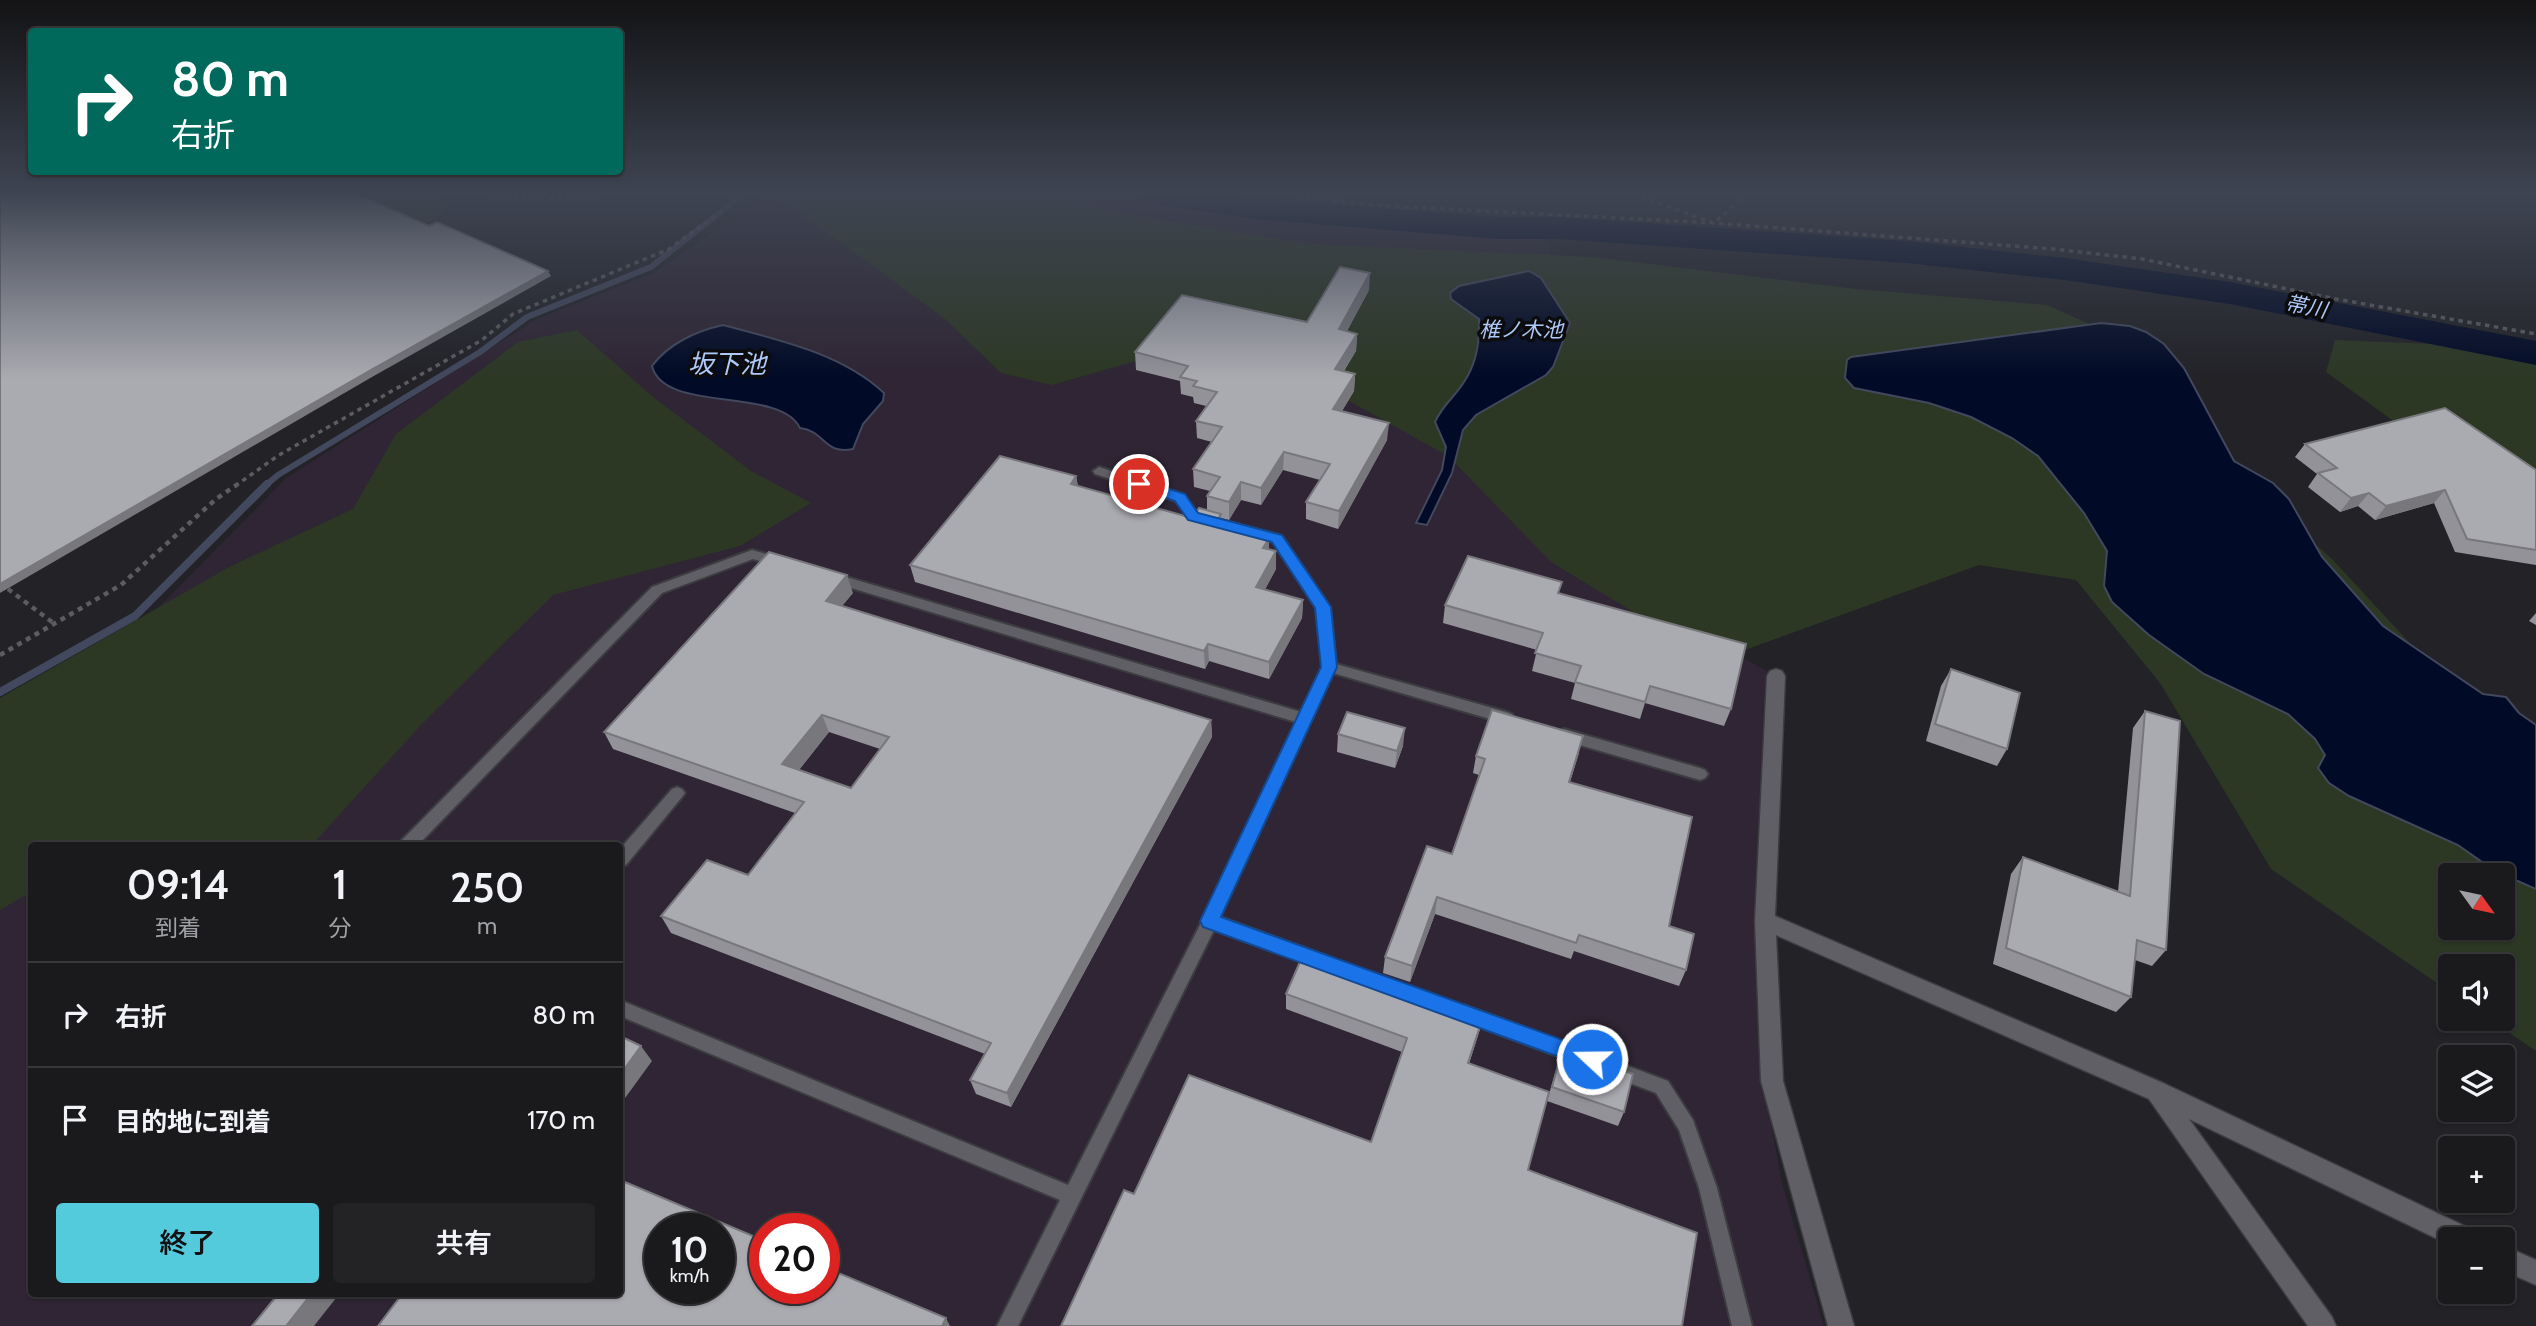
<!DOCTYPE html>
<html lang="ja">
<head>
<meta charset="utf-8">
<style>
  :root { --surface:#1a1a1d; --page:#232326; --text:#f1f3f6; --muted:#9fa1a4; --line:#38383b; --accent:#54cadd }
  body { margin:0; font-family:Cabin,"Noto Sans JP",sans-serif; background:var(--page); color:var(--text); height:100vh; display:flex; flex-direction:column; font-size:26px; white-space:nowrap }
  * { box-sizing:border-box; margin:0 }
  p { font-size:23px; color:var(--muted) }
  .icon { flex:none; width:38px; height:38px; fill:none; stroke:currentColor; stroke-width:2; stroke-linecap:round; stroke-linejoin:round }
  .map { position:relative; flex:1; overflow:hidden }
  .drawer { position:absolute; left:28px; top:842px; width:595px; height:455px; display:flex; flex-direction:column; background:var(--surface); border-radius:7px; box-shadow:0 2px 5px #0004,0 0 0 2px var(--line) }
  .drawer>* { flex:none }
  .guide { position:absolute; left:28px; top:28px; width:595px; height:147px; border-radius:7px; box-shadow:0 2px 5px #0004,0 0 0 2px var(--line); background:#00695c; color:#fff; overflow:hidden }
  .needle { width:46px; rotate:123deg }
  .controls { position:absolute; left:2438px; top:863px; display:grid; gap:14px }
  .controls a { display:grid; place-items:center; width:77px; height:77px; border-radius:7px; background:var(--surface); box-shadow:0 2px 5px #0004,0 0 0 2px var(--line); font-size:35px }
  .speed { position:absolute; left:644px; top:1213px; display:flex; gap:14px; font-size:35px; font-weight:700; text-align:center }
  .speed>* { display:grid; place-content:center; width:91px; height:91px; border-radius:50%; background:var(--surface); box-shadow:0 2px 5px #0004,0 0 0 2px var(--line); line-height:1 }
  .speed small { font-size:18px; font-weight:400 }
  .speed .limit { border:10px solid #d22; background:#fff; color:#111 }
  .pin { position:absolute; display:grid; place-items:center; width:60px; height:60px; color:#fff; margin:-30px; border:4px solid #fff; border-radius:50%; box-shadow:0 2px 7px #0007 }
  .me { position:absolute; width:77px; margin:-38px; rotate:291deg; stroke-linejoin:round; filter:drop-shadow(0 0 5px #0008) }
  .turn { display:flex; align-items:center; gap:24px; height:147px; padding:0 28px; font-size:32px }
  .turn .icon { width:91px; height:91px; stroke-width:2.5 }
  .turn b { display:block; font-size:49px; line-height:60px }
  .eta { display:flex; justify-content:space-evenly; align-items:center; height:119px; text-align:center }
  .eta b { font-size:42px; font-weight:600; line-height:49px }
  .primary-button { display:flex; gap:14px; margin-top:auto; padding:14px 28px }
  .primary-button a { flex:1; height:80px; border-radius:7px; background:var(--accent); color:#111; font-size:28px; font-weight:600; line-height:80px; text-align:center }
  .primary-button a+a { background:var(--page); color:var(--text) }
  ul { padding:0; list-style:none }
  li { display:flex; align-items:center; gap:21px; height:105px; padding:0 28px; border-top:2px solid var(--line) }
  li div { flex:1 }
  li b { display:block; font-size:26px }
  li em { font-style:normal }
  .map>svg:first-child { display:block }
  .industrial { fill:#2f2534; fill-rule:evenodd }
  .green { fill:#2c3824; fill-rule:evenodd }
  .water { fill:#010a26; stroke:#42485d; stroke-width:2 }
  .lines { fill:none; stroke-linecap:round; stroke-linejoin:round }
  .stream-far1 { stroke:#42485d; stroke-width:6 }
  .stream { stroke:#42485d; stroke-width:8 }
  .river { fill:#010a26; fill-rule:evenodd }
  .service-casing { stroke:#3c3c41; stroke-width:4 }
  .minor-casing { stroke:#3c3c41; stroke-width:3 }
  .path-far1 { stroke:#5c5c61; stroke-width:3.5; stroke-dasharray:4.5 4.5; stroke-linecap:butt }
  .path { stroke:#5c5c61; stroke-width:4.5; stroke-dasharray:5 5; stroke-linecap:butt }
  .service { fill:#5f5f65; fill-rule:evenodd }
  .minor { fill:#5f5f65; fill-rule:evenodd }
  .wall { fill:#929298; fill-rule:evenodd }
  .shaded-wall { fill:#77777c }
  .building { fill:#aaaab1; stroke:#77777c; stroke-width:2; fill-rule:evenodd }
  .route { fill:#1a73e8; stroke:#114b97; stroke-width:2 }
  .labels { text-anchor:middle; stroke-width:7; stroke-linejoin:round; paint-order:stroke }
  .far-water-label { font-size:21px; font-style:italic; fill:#aec8f8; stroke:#0c0b0e }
  .water-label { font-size:26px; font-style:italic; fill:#aec8f8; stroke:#0c0b0e }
</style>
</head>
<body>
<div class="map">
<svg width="2536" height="1326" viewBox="0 0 2536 1326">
  <rect width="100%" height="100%" fill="#222227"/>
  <path class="industrial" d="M763 194H1114L1244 217 1545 239 1593 350 1601 581 1767 671 1757 930 1765 1090 1782 1183 1824 1326H0V700L140 626 286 478 535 320 655 272 746 210ZM32 845H620V1293H32ZM660 1228H719V1288H660ZM765 1228H824V1288H765Z"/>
  <g class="green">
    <polygon points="354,194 426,194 447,202 444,214 422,225"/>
    <path d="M774 194H1031L1141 217 1310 244 1592 257 1856 289 2047 305 2100 329 2191 433 2332 559 2445 681 2536 757V1051L2489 1019 2502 1018V966H2450V992L2271 869 2160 683 2076 580 1979 565 1734 654 1671 635 1551 562 1448 456 1275 360 1167 352 1052 385 1001 373 944 318ZM2450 875H2502V928H2450Z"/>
    <polygon points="577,330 652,396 751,471 811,503 740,546 553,595 420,726 312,845 32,845 31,892 0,910 0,698 231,566 353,509 396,434 518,342"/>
    <polygon points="2335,340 2483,346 2536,365 2536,483 2399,425 2326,372"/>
  </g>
  <g class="water">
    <path d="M1529 271 1541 278 1570 323 1553 367 1546 375 1476 415 1463 430 1452 473 1427 525 1416 523 1442 470 1446 447 1435 422C1444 403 1454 398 1464 382 1476 364 1480 340 1479 319L1451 299 1450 293 1459 286Z"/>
    <polygon points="2101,323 2130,326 2146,332 2164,344 2184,368 2234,461 2273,483 2289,499 2322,557 2383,626 2483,694 2506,697 2519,713 2536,725 2536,889 2495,871 2458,845 2349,796 2329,783 2318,768 2325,755 2315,739 2288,714 2204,674 2149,635 2112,602 2104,586 2107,551 2084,513 2038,456 2012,438 1971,417 1929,403 1854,388 1845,378 1847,360 1851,357"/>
    <path d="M723 325C778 340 841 353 884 393L883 401 863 424 853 449C824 455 825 431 800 428 780 386 664 414 652 366 668 344 696 331 723 325Z"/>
  </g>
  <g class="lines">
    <polyline class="stream-far1" points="265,486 278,475 480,352 527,317 651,267 743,194"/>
    <polyline class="stream" points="0,692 135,616 267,484"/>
    <polygon class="river" points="1137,194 1220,194 1254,199 1498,217 1559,217 1907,241 2065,258 2230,282 2536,341 2536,365 2230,304 2065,280 1907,263 1559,239 1498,239 1254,219 1154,204 1142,201"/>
    <g class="service-casing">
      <g id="service">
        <polygon points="1099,467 1184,495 1197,514 1282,536 1330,607 1336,664 1507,712 1512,714 1514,718 1512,722 1507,724 1333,673 1220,917 1326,956 1328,961 1326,966 1320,968 1214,930 1018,1326 997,1326 1060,1200 620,1016 620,1000 1068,1185 1204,917 1296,722 828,581 826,578 833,573 1301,712 1322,667 1316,608 1273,542 1189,520 1176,501 1095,474 1093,471"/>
        <polygon points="752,550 785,559 787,562 780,567 753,559 662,593 418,845 400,845 402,840 652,587"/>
        <polygon points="1564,729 1700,768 1705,770 1708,774 1705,778 1700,780 1559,739 1557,735 1559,731"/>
        <polygon points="677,787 682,789 685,793 682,797 626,865 620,866 620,849 672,789"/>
        <polygon points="1464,1005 1668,1081 1693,1120 1717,1188 1752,1326 1732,1326 1699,1188 1679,1130 1656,1093 1458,1019 1455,1013 1458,1007"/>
      </g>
    </g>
    <g class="minor-casing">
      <g id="minor">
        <polygon points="1776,669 1782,671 1785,676 1775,916 2163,1083 2473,1230 2476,1239 2450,1239 2450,1245 2189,1119 2332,1317 2336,1326 2308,1326 2149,1099 1776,935 1783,1081 1854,1326 1828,1326 1761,1081 1755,921 1767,676 1770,671"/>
        <polygon points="2502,1245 2536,1260 2536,1285 2502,1270"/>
      </g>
    </g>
    <g class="path-far1">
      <polyline points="477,194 534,200 631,194"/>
      <polyline points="1279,194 1372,205 1714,223 2053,249 2142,259 2336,299 2536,334"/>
      <polyline points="1633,194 1714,223 1747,194"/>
      <polyline points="235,486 279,455 482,340 513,314 669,249 745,194"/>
    </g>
    <g class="path">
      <polyline points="0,583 56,625"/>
      <polyline points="0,655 121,585 216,499 238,484"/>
    </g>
    <use href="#service" class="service"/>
    <use href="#minor" class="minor"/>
  </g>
  <g class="wall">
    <polygon points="1369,290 1347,331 1357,334 1356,351 1344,371 1355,374 1354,391 1342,411 1387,440 1338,529 1306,519 1306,502 1320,480 1283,470 1261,505 1241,500 1229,520 1221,518 1222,525 1269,549 1276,569 1265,589 1303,600 1302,618 1269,679 1209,661 1205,669 915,582 910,565 1076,476 1078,486 1192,518 1207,510 1207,496 1210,491 1194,487 1193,469 1212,442 1197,438 1196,421 1206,406 1194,403 1193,397 1181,394 1180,381 1136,370 1135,352 1307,322"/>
    <polygon points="2305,444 2536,470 2536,565 2455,552 2434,503 2375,520 2358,506 2340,512 2308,487 2317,474 2295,457"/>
    <path d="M853 593 842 606 1211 720 1212 737 1011 1107 976 1094 970 1080 985 1054 671 933 661 916 748 875 795 813 613 749 604 732ZM829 732 880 749 851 788 799 770Z"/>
    <polygon points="1560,594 1731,709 1724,726 1645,703 1640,719 1571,699 1575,683 1532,671 1537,650 1443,623 1445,605"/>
    <polygon points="2536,613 2536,625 2529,621"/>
    <polygon points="1951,669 2007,749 1997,766 1926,741 1941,686"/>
    <polygon points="2145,711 2166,950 2152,966 2135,960 2131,997 2116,1012 1993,964 2011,874 2023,857 2118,892 2133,728"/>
    <polygon points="1338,734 1403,746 1395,768 1337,752"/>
    <polygon points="1579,753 1570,782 1669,926 1686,970 1679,986 1574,951 1571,959 1435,914 1410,982 1383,973 1385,957 1452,854 1479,775 1473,773 1476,756"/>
    <polygon points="1286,994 1480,1029 1469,1064 1528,1170 1134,1194 1371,1142 1402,1052 1286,1009"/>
    <polygon points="1562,1050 1624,1112 1618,1126 1547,1101"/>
  </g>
  <g class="shaded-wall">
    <polygon points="548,271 551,276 372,377 0,593 0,584 369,371"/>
    <polygon points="1370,273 1369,290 1338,347 1339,329"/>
    <polygon points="1357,334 1356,351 1334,386 1335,369"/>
    <polygon points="1355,374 1354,391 1333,426 1333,409"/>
    <polygon points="1389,423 1387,440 1338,529 1339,511"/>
    <polygon points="1284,452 1283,470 1261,505 1261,488"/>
    <polygon points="1076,476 1079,494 1071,484"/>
    <polygon points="1241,482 1241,500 1229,520 1229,502"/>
    <polygon points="2445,490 2434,503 2375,520 2386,506"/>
    <polygon points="2369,493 2358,506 2340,512 2351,498"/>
    <polygon points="1221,514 1222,531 1215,524"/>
    <polygon points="1269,538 1269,556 1263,548"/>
    <polygon points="1276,551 1276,569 1257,605 1256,587"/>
    <polygon points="847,575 853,593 831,618 826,601"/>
    <polygon points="1303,600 1302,618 1269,679 1269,662"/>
    <polygon points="1208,644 1209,661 1205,669 1204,651"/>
    <polygon points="822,715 829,732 790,781 782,764"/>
    <polygon points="1211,720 1212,737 1011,1107 1007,1093"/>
    <polygon points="1405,728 1403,746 1395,768 1397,751"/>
    <polygon points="1437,897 1435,914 1410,982 1412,966"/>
    <polygon points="1484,1014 1480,1029 1464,1078 1468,1063"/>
    <polygon points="641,1046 652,1061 620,1105 620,1075"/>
    <polygon points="312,1293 340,1293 314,1326 286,1326"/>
    <polygon points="946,1318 950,1326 942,1326"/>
  </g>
  <g class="building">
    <polygon points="0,194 357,194 429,226 437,222 548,271 369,371 0,584"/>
    <polygon points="1340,267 1370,273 1339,329 1357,334 1335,369 1355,374 1333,409 1389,423 1339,511 1306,502 1330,464 1284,452 1261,488 1241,482 1229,502 1207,496 1220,477 1193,469 1222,427 1196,421 1217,392 1193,386 1197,381 1180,377 1188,366 1135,352 1182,295 1307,322"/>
    <polygon points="2445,408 2536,470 2536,550 2467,539 2445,490 2386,506 2369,493 2351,498 2318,473 2337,468 2305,444"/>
    <polygon points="1000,456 1076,476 1071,484 1192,518 1199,508 1221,514 1215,524 1269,538 1263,548 1276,551 1256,587 1303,600 1269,662 1208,644 1204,651 910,565"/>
    <path d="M769 552 847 575 826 601 1211 720 1007 1093 970 1080 991 1043 661 916 707 860 748 875 804 802 604 732ZM822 715 889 737 851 788 782 764Z"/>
    <polygon points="1468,556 1562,582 1558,593 1746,644 1731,709 1650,686 1645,702 1575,682 1581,666 1535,653 1543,633 1445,605"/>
    <polygon points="1951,669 2020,693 2007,749 1935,724"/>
    <polygon points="1492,710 1583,736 1569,782 1692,817 1669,926 1694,934 1686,970 1579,935 1576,943 1437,897 1412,966 1385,957 1427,846 1452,854 1485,759 1476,756"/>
    <polygon points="2145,711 2180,721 2166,950 2137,940 2131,997 2006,948 2023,857 2130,896"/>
    <polygon points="1347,712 1405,728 1397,751 1338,734"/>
    <polygon points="1305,950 1484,1014 1468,1063 1549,1092 1528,1170 1697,1233 1682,1326 1061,1326 1124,1190 1134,1194 1189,1075 1371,1142 1407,1038 1286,994"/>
    <polygon points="620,1036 641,1046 620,1075"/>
    <polygon points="1562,1050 1633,1074 1624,1112 1552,1087"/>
    <path d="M620 1180 765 1241V1288H824V1267L946 1318 942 1326H378L403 1293H620ZM660 1228H719V1288H660Z"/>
    <polygon points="279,1293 312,1293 286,1326 252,1326"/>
  </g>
  <linearGradient id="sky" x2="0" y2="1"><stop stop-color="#131315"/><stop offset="0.51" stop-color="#3e4452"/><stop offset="1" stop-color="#3e4452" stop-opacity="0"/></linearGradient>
  <rect width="2536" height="379" fill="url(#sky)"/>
  <polygon class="route" points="1139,479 1185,494 1198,513 1282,535 1331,607 1337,667 1221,917 1599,1053 1602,1059 1599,1066 1592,1069 1203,927 1200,921 1321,667 1315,608 1272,542 1188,520 1175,501 1134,487 1132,484"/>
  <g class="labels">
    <g class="far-water-label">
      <text transform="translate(2306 307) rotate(11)" y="7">帯川</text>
      <text x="1521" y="337">椎ノ木池</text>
    </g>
    <g class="water-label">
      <text x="727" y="373">坂下池</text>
    </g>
  </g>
</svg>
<div class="controls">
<a><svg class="needle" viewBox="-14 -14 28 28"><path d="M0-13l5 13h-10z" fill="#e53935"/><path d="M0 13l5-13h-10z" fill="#9fa1a4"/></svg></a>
<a><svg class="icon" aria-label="sound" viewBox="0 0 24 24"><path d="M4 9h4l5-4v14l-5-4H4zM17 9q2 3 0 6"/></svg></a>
<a><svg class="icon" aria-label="layers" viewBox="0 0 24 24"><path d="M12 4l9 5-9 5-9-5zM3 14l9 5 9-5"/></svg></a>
<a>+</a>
<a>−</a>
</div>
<div class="speed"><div>10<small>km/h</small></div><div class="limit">20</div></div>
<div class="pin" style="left:1139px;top:484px;background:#d93025"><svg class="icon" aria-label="arrive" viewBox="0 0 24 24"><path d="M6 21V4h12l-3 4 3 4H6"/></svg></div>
<svg class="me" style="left:1592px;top:1059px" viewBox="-20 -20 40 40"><circle r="17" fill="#1a73e8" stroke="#fff" stroke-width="3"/><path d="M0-11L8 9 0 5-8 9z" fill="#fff"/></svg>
<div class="guide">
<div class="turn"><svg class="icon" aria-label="right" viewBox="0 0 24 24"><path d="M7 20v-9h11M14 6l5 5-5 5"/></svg><div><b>80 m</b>右折</div></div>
</div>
<section class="drawer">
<div class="eta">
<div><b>09:14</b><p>到着</p></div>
<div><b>1</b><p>分</p></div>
<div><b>250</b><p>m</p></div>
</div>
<ul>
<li><svg class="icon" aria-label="right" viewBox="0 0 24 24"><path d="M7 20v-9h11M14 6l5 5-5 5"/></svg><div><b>右折</b></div><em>80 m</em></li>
<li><svg class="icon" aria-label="arrive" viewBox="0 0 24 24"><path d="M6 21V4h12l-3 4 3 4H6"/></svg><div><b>目的地に到着</b></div><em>170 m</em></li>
</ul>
<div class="primary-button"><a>終了</a><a>共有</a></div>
</section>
</div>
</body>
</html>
